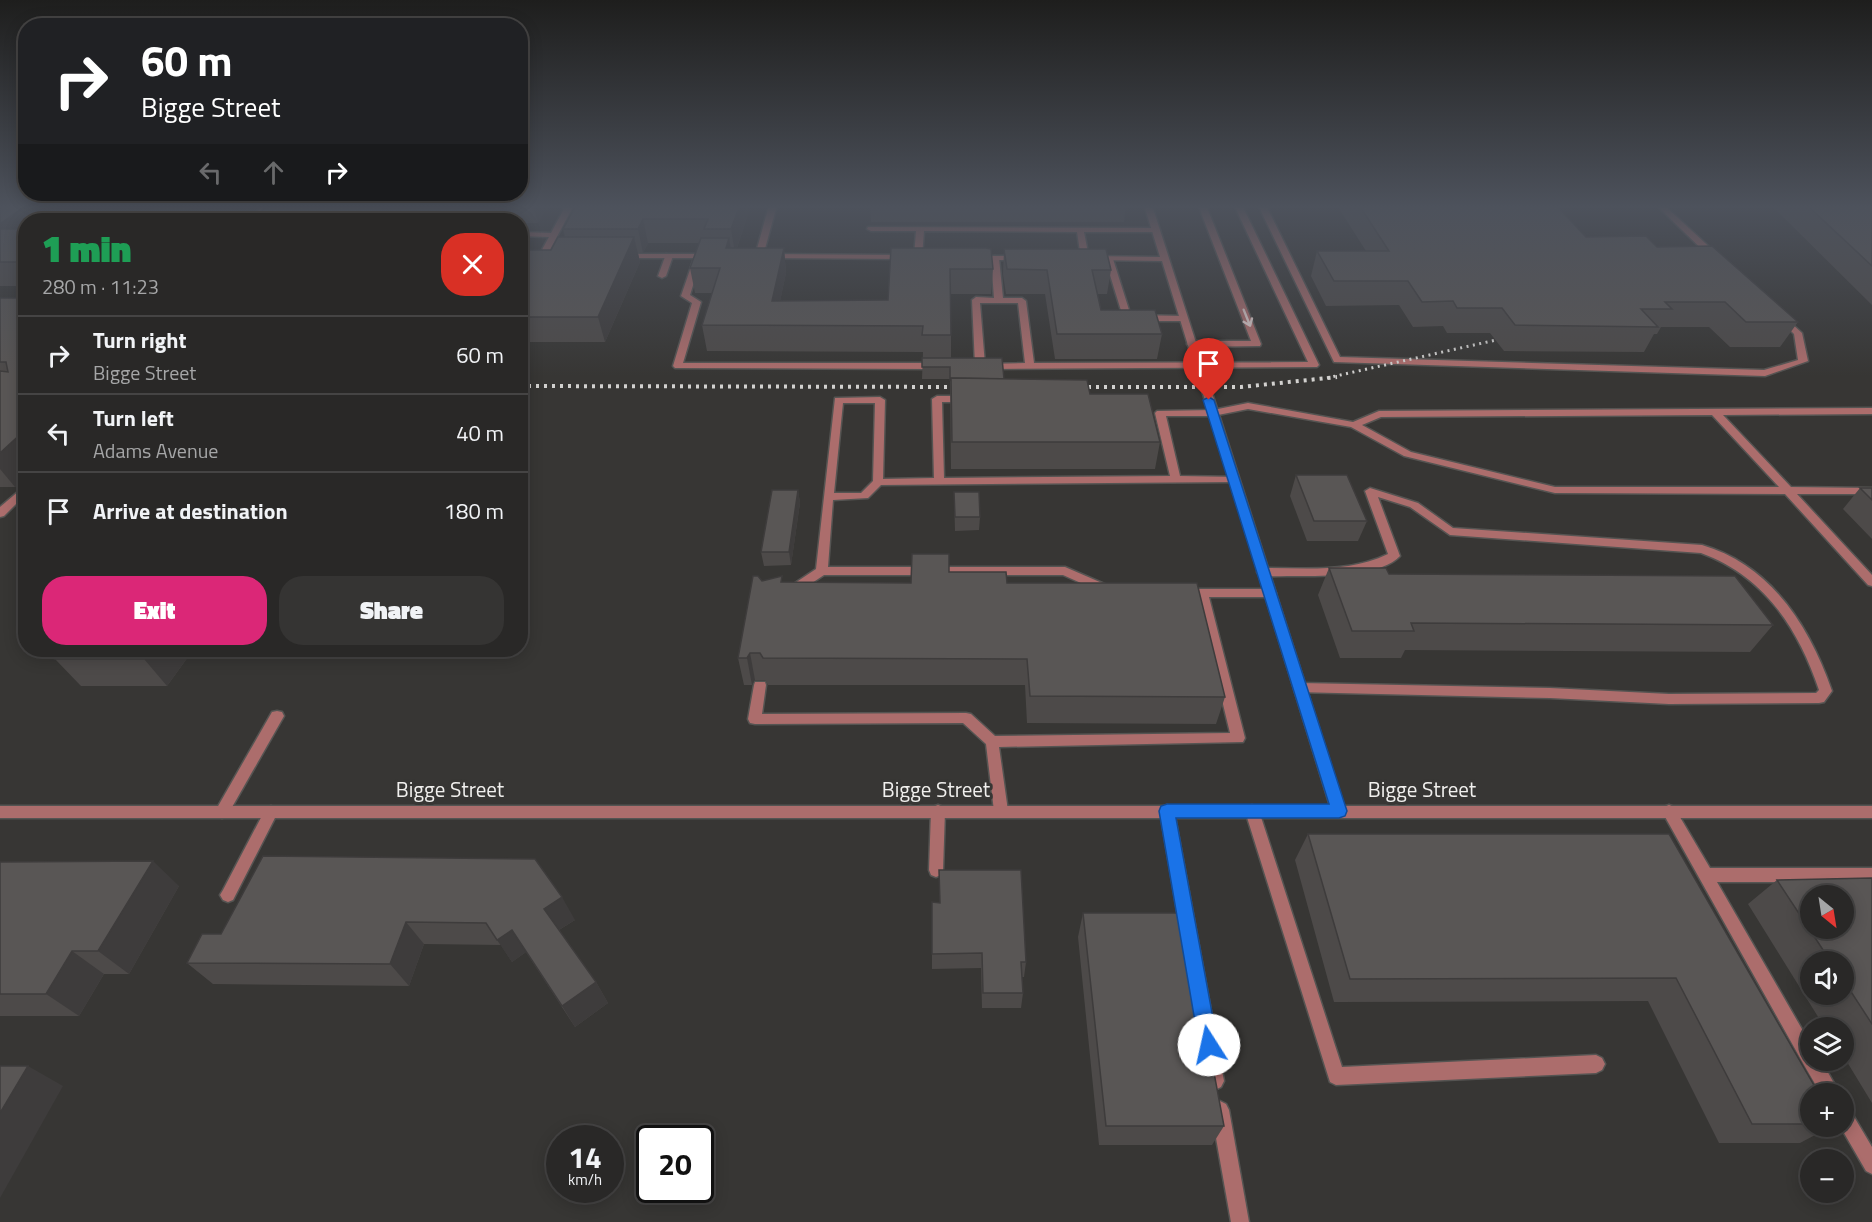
<!DOCTYPE html>
<html lang="en">
<head>
<meta charset="utf-8">
<style>
  :root { --surface:#292827; --page:#353433; --text:#f1f3f6; --muted:#a5a6a7; --line:#454444; --accent:#db2777 }
  body { margin:0; font-family:"Titillium Web",sans-serif; background:var(--page); color:var(--text); height:100vh; display:flex; flex-direction:column; font-size:22px; white-space:nowrap }
  * { box-sizing:border-box; margin:0 }
  p { font-size:20px; color:var(--muted) }
  .icon { flex:none; width:33px; height:33px; fill:none; stroke:currentColor; stroke-width:2; stroke-linecap:round; stroke-linejoin:round }
  .map { position:relative; flex:1; overflow:hidden }
  .sheet { position:absolute; left:18px; top:213px; width:510px; height:444px; display:flex; flex-direction:column; background:var(--surface); border-radius:24px; box-shadow:0 3px 15px #0003,0 0 0 2px var(--line) }
  .sheet>* { flex:none }
  .banner { position:absolute; left:18px; top:18px; width:510px; height:183px; border-radius:24px; box-shadow:0 3px 15px #0003,0 0 0 2px var(--line); background:#202124; color:#fff; overflow:hidden }
  .needle { width:39px; rotate:150deg }
  .fabs { position:absolute; left:1800px; top:885px; display:grid; gap:12px }
  .fabs a { display:grid; place-items:center; width:54px; height:54px; border-radius:50%; background:var(--surface); box-shadow:0 3px 15px #0003,0 0 0 2px var(--line); font-size:30px }
  .speed { position:absolute; left:546px; top:1125px; display:flex; gap:12px; font-size:30px; font-weight:700; text-align:center }
  .speed>* { display:grid; place-content:center; width:78px; height:78px; border-radius:50%; background:var(--surface); box-shadow:0 3px 15px #0003,0 0 0 2px var(--line); line-height:1 }
  .speed small { font-size:15px; font-weight:400 }
  .speed .limit { border:3px solid #111; border-radius:9px; background:#fff; color:#111 }
  .pin { position:absolute; display:grid; place-items:center; width:51px; height:51px; color:#fff; margin:-62px -26px; border-radius:50% 50% 50% 0; rotate:-45deg; box-shadow:0 0 6px #0007 }
  .pin .icon { rotate:45deg }
  .me { position:absolute; width:66px; margin:-33px; rotate:350deg; stroke-linejoin:round; filter:drop-shadow(0 0 4px #0008) }
  .turn { display:flex; align-items:center; gap:21px; height:126px; padding:0 24px; font-size:27px }
  .turn .icon { width:78px; height:78px; stroke-width:2.5 }
  .turn b { display:block; font-size:42px; line-height:51px }
  .lanes { display:flex; align-items:center; height:57px; padding:0 24px; background:#0003; justify-content:center; gap:30px; direction:ltr }
  .lanes .off { opacity:.35 }
  .round { display:grid; place-items:center; flex:none; width:63px; height:63px; border-radius:24px; background:var(--page) }
  .head { display:flex; align-items:center; justify-content:space-between; height:102px; padding:0 24px }
  h1 { font-size:36px; font-weight:800; line-height:45px; color:#1e9e55 }
  .primary-button { display:flex; gap:12px; margin-top:auto; padding:12px 24px }
  .primary-button a { flex:1; height:69px; border-radius:24px; background:var(--accent); color:#fff; font-size:24px; font-weight:800; line-height:69px; text-align:center }
  .primary-button a+a { background:var(--page); color:var(--text) }
  ul { padding:0; list-style:none }
  li { display:flex; align-items:center; gap:18px; height:78px; padding:0 24px; border-top:2px solid var(--line) }
  li div { flex:1 }
  li b { display:block; font-size:22px }
  li em { font-style:normal }
  .map>svg:first-child { display:block }
  .lines { fill:none; stroke-linecap:round; stroke-linejoin:round }
  .lane-casing { stroke:#555452; stroke-width:3 }
  .street-casing { stroke:#555452; stroke-width:3 }
  .lane { fill:#ac6d6c; fill-rule:evenodd }
  .street { fill:#ac6d6c; fill-rule:evenodd }
  .rail-far1 { stroke:#d2d1cf; stroke-width:3; stroke-dasharray:2 4.5; stroke-linecap:butt }
  .rail { stroke:#d2d1cf; stroke-width:4; stroke-dasharray:3 5; stroke-linecap:butt }
  .wall { fill:#4d4a49; fill-rule:evenodd }
  .shaded-wall { fill:#3e3c3c }
  .building { fill:#595655; stroke:#3e3c3c; stroke-width:1.5; fill-rule:evenodd }
  .oneway { stroke:#e0cfce }
  .route { fill:#1a73e8; stroke:#114b97; stroke-width:1.5 }
  .labels { text-anchor:middle; stroke-width:6; stroke-linejoin:round; paint-order:stroke }
  .street-label { font-size:21px; fill:#f1f0ee; stroke:#373634 }
</style>
</head>
<body>
<div class="map">
<svg width="1872" height="1222" viewBox="0 0 1872 1222">
  <rect width="100%" height="100%" fill="#373634"/>
  <g class="lines">
    <g class="lane-casing">
      <g id="lane">
        <polygon points="566,205 574,205 546,257 539,259 538,257 549,237 520,236 520,232 551,233"/>
        <polygon points="769,205 777,205 763,256 759,258 755,256"/>
        <polygon points="1198,205 1206,205 1261,344 1260,346 1191,347 1187,344 1191,341 1251,341"/>
        <polygon points="1234,205 1242,205 1319,365 1317,367 989,369 984,366 986,364 1025,363 1018,303 980,303 985,365 980,368 975,365 972,300 976,297 994,298 991,258 995,256 999,258 1003,298 1022,298 1026,301 1034,363 1308,362"/>
        <polygon points="1258,205 1266,205 1340,357 1764,370 1798,360 1794,334 1777,317 1781,314 1802,333 1808,361 1765,376 1334,362"/>
        <polygon points="1656,205 1664,205 1718,255 1718,259 1712,259"/>
        <polygon points="868,227 1156,228 1160,230 1156,232 1084,232 1089,258 1085,260 1081,258 1077,232 924,231 922,257 918,259 914,257 916,231 871,231 867,229"/>
        <polygon points="666,254 673,256 666,276 662,278 658,276"/>
        <polygon points="1106,257 1113,259 1130,313 1136,315 1184,316 1187,317 1187,321 1135,321 1123,317 1105,259"/>
        <polygon points="694,258 701,260 690,295 701,302 683,363 938,363 943,366 938,369 675,368 673,366 692,303 681,296"/>
        <path d="M937 396H965L970 399 965 402H942L944 478 1170 476 1155 413 1157 411 1213 410 1248 403 1353 422 1379 411 1872 408V414L1723 415 1791 487 1872 488V494H1797L1872 575V586L1868 585 1785 494 1555 493 1404 456 1351 427 1248 409 1213 416H1166L1180 476 1238 477 1239 479 1238 481 1234 482 881 485 868 498 833 500 828 567H1065L1109 586 1111 589 1109 592H1101L1063 575H824L797 593H789L787 590 789 587 816 569 835 398 880 397 885 400 883 479 934 478 932 399ZM843 403H875L873 481 861 493H834ZM1712 415 1779 487H1555L1411 452 1362 425 1381 417Z"/>
        <polygon points="26,485 26,494 4,516 0,517 0,507"/>
        <path d="M1370 488 1418 503 1453 528 1702 545C1771 565 1810 627 1832 691L1824 702 1819 703 1669 704 1550 698 1295 692 1294 688 1295 684 1300 683 1550 688 1669 694 1816 693 1819 690C1798 628 1764 576 1701 553L1450 535 1410 507 1378 497 1400 556C1380 578 1315 576 1287 576 1278 576 1268 577 1259 575L1257 572 1259 569 1263 568C1305 568 1349 573 1388 554L1365 491Z"/>
        <polygon points="1196,589 1270,589 1276,593 1270,597 1209,597 1245,738 1243,742 999,747 1008,811 1006,815 1001,817 996,815 994,811 986,744 963,723 755,724 750,723 748,719 754,685 755,682 765,682 766,685 762,714 966,713 971,714 995,736 1230,733 1197,597 1192,596 1190,593"/>
        <polygon points="277,711 282,712 284,716 227,816 222,818 217,816 215,812 217,808 272,712"/>
        <polygon points="938,805 943,807 945,811 943,870 941,875 936,877 931,875 929,870 931,811 933,807"/>
        <polygon points="1167,805 1172,807 1174,811 1224,1081 1221,1087 1215,1090 1209,1087 1206,1081 1160,811 1162,807"/>
        <polygon points="1252,805 1257,807 1259,811 1342,1067 1596,1055 1602,1058 1605,1064 1602,1070 1596,1073 1336,1085 1330,1082 1245,811 1247,807"/>
        <polygon points="1669,805 1674,807 1710,868 1872,868 1872,882 1717,882 1810,1043 1810,1060 1821,1060 1840,1094 1821,1094 1804,1065 1664,815 1662,811 1664,807"/>
        <polygon points="271,806 276,808 278,812 233,900 228,902 223,900 220,895 223,890 266,808"/>
        <polygon points="1220,1101 1226,1104 1229,1110 1249,1222 1231,1222 1211,1110 1214,1104"/>
        <polygon points="1844,1107 1850,1110 1872,1147 1872,1174 1866,1171 1840,1126 1844,1126"/>
      </g>
    </g>
    <g class="street-casing">
      <g id="street">
        <polygon points="263,205 271,205 256,220 249,220"/>
        <polygon points="1144,205 1152,205 1344,806 1872,806 1872,818 0,818 0,806 1330,806 1162,261 1092,260 1088,258 1092,256 1160,257"/>
        <polygon points="621,254 711,254 715,256 711,258 624,258 620,256"/>
        <polygon points="765,254 906,255 910,257 906,259 768,258 764,256"/>
        <polygon points="975,256 1020,256 1024,258 1020,260 978,260 974,258"/>
      </g>
    </g>
    <use href="#lane" class="lane"/>
    <use href="#street" class="street"/>
    <polyline class="rail-far1" points="1327,378 1496,340"/>
    <g class="rail">
      <polyline points="520,386 967,387"/>
      <polyline points="1072,387 1241,387 1337,377"/>
    </g>
  </g>
  <g class="wall">
    <polygon points="0,205 62,214 26,220 26,286 0,286"/>
    <polygon points="136,205 239,205 224,219 215,220 158,220 151,208 138,208"/>
    <polygon points="268,205 549,205 538,223 520,223 520,220 252,220"/>
    <polygon points="576,205 751,205 737,248 784,248 786,273 780,301 888,300 891,248 993,269 991,294 951,294 951,358 1004,379 1090,394 1160,442 1155,469 951,469 950,379 922,379 923,352 707,351 702,325 712,293 695,293 690,268 699,243 648,243 643,253 638,253 640,262 605,342 520,342 520,250 551,250 565,237 563,229"/>
    <polygon points="870,205 1126,205 1124,222 871,222"/>
    <polygon points="1339,205 1556,205 1586,237 1657,247 1798,322 1780,347 1730,347 1709,327 1661,327 1657,334 1654,334 1644,352 1504,351 1490,333 1447,333 1443,326 1413,327 1399,305 1326,306 1311,276 1317,251 1366,251 1338,207"/>
    <polygon points="1771,205 1872,205 1872,305"/>
    <polygon points="1004,249 1111,270 1107,294 1097,294 1101,310 1162,334 1157,359 1055,359 1045,294 1006,294 1003,274"/>
    <polygon points="0,298 26,298 26,476 15,487 0,487"/>
    <polygon points="1296,475 1367,521 1358,541 1307,541 1290,496"/>
    <polygon points="1860,488 1872,488 1872,539 1843,509"/>
    <polygon points="798,490 800,503 791,565 764,566 761,552"/>
    <polygon points="954,492 980,517 979,530 955,531"/>
    <polygon points="1329,568 1389,574 1773,625 1750,652 1405,650 1401,658 1340,658 1318,595"/>
    <polygon points="949,572 1007,583 1225,697 1216,724 1027,723 1025,685 768,685 765,680 755,680 752,685 744,685 738,658 762,581 783,582 911,583"/>
    <polygon points="63,650 193,650 167,686 81,686 55,659"/>
    <polygon points="1308,834 1669,834 1810,1094 1810,1126 1832,1126 1800,1143 1719,1143 1648,1001 1334,1002 1295,860"/>
    <polygon points="263,856 575,920 559,930 596,982 608,1003 575,1027 526,952 512,962 501,945 424,944 409,986 213,984 187,963 221,934"/>
    <polygon points="0,862 179,886 129,974 104,974 79,1016 0,1016"/>
    <path d="M1872 878V1103L1844 1057V1028H1825L1748 904 1777 880ZM1810 962H1844V994H1810Z"/>
    <polygon points="932,902 1026,962 1024,977 1022,977 1023,993 1021,1008 982,1008 981,968 932,969"/>
    <polygon points="1083,913 1224,1126 1212,1145 1099,1145 1078,937"/>
  </g>
  <g class="shaded-wall">
    <polygon points="26,205 56,205 62,214 53,220 26,220 26,240 0,240 0,224"/>
    <polygon points="195,205 239,205 224,219 215,220 194,220 189,210"/>
    <polygon points="385,205 388,205 394,220 372,220"/>
    <polygon points="533,205 549,205 538,223"/>
    <polygon points="740,205 751,205 735,253 731,229"/>
    <polygon points="643,219 648,243 643,253 638,229"/>
    <polygon points="634,237 640,262 605,342 598,317"/>
    <polygon points="729,238 733,262 726,248"/>
    <polygon points="784,248 786,273 775,326 772,301"/>
    <polygon points="26,429 26,476 15,487 0,469 0,453"/>
    <polygon points="798,490 800,503 791,565 789,552"/>
    <polygon points="151,650 193,650 167,686 144,659"/>
    <polygon points="750,653 755,680 752,685 747,658"/>
    <polygon points="153,861 179,886 129,974 98,951"/>
    <polygon points="562,897 575,920 557,931 544,909"/>
    <polygon points="406,922 424,944 409,986 390,964"/>
    <polygon points="512,930 526,952 512,962 497,940"/>
    <polygon points="72,951 104,974 79,1016 46,994"/>
    <polygon points="596,982 608,1003 575,1027 562,1006"/>
    <polygon points="28,1066 63,1086 0,1198 0,1113"/>
  </g>
  <g class="building">
    <polygon points="0,205 26,205 0,224"/>
    <polygon points="150,205 195,205 189,210 152,210"/>
    <polygon points="268,205 385,205 372,220 252,220"/>
    <polygon points="576,205 740,205 731,229 704,229 708,219 643,219 638,229 563,229"/>
    <polygon points="1359,205 1556,205 1586,237 1646,236 1657,247 1712,246 1798,322 1746,322 1725,302 1665,302 1672,309 1641,309 1658,327 1515,325 1502,308 1457,308 1453,301 1422,302 1408,281 1334,281 1317,251 1389,251"/>
    <polygon points="1807,205 1872,205 1872,266"/>
    <rect x="0" y="229" width="26" height="33"/>
    <polygon points="558,237 634,237 598,317 520,317 520,250 551,250"/>
    <polygon points="701,238 729,238 726,248 784,248 772,301 888,300 891,248 986,248 991,249 993,269 950,269 951,335 922,335 923,326 702,325 720,268 690,268"/>
    <polygon points="1004,249 1106,249 1111,270 1092,270 1101,310 1155,310 1162,334 1057,334 1047,270 1007,269"/>
    <polygon points="0,298 26,298 26,429 0,453 0,371 8,372 6,362 0,362"/>
    <polygon points="922,358 1002,358 1004,379 951,378 950,381 950,367 922,367"/>
    <polygon points="951,378 1087,380 1090,394 1148,394 1160,442 952,442"/>
    <polygon points="1296,475 1347,475 1367,521 1314,521"/>
    <polygon points="1860,488 1872,488 1872,500"/>
    <polygon points="772,490 798,490 789,552 761,552"/>
    <polygon points="954,492 979,492 980,517 955,517"/>
    <polygon points="912,554 949,554 949,572 1006,572 1007,583 1197,583 1225,697 1030,696 1027,659 763,658 760,653 750,653 747,658 738,658 753,576 758,576 762,581 782,576 781,582 911,583"/>
    <polygon points="1329,568 1386,568 1389,574 1735,576 1773,625 1411,623 1414,631 1352,631"/>
    <polygon points="63,650 151,650 144,659 55,659"/>
    <polygon points="1308,834 1669,834 1819,1094 1810,1094 1810,1124 1752,1124 1676,978 1350,979"/>
    <polygon points="263,856 535,859 562,897 544,909 596,982 562,1006 512,930 497,940 486,923 406,922 390,964 187,963 202,934 221,934"/>
    <polygon points="153,861 98,951 72,951 46,994 0,994 0,862"/>
    <polygon points="939,870 1021,870 1026,962 1021,962 1023,993 983,993 982,953 932,954 932,902 940,903"/>
    <path d="M1872 878V1024L1844 981V962H1831L1777 880ZM1810 896H1844V928H1810Z"/>
    <polygon points="1083,913 1184,913 1224,1126 1106,1126"/>
    <polygon points="0,1066 28,1066 0,1113"/>
  </g>
  <defs><path id="oneway-shaft" d="M-6 0H5M1.5-3L5.5 0L1.5 3" fill="none" stroke-width="1.6" stroke-linecap="round" stroke-linejoin="round" transform="scale(1.5)"/></defs>
  <use class="oneway" href="#oneway-shaft" transform="translate(1247 318) rotate(68)"/>
  <linearGradient id="sky" x2="0" y2="1"><stop stop-color="#1e1e1d"/><stop offset="0.55" stop-color="#4d525c"/><stop offset="1" stop-color="#4d525c" stop-opacity="0"/></linearGradient>
  <rect width="1872" height="376" fill="url(#sky)"/>
  <polygon class="route" points="1209,397 1214,400 1347,811 1345,816 1339,818 1176,818 1218,1045 1216,1052 1209,1055 1202,1052 1199,1045 1159,811 1161,806 1167,804 1329,804 1203,400"/>
  <g class="labels">
    <g class="street-label">
      <text x="450" y="797">Bigge Street</text>
      <text x="936" y="797">Bigge Street</text>
      <text x="1422" y="797">Bigge Street</text>
    </g>
  </g>
</svg>
<div class="fabs">
<a><svg class="needle" viewBox="-14 -14 28 28"><path d="M0-13l5 13h-10z" fill="#e53935"/><path d="M0 13l5-13h-10z" fill="#a5a6a7"/></svg></a>
<a><svg class="icon" aria-label="sound" viewBox="0 0 24 24"><path d="M4 9h4l5-4v14l-5-4H4zM17 9q2 3 0 6"/></svg></a>
<a><svg class="icon" aria-label="layers" viewBox="0 0 24 24"><path d="M12 4l9 5-9 5-9-5zM3 14l9 5 9-5"/></svg></a>
<a>+</a>
<a>−</a>
</div>
<div class="speed"><div>14<small>km/h</small></div><div class="limit">20</div></div>
<div class="pin" style="left:1209px;top:400px;background:#d93025"><svg class="icon" aria-label="arrive" viewBox="0 0 24 24"><path d="M6 21V4h12l-3 4 3 4H6"/></svg></div>
<svg class="me" style="left:1209px;top:1045px" viewBox="-20 -20 40 40"><circle r="19" fill="#fff"/><path d="M0-13L10 11 0 6-10 11z" fill="#1a73e8"/></svg>
<div class="banner">
<div class="turn"><svg class="icon" aria-label="right" viewBox="0 0 24 24"><path d="M7 20v-9h11M14 6l5 5-5 5"/></svg><div><b>60 m</b>Bigge Street</div></div>
<div class="lanes"><svg class="icon off" aria-label="left" viewBox="0 0 24 24"><path d="M17 20v-9H6M10 6l-5 5 5 5"/></svg><svg class="icon off" aria-label="ahead" viewBox="0 0 24 24"><path d="M12 20V5M6 11l6-6 6 6"/></svg><svg class="icon" aria-label="right" viewBox="0 0 24 24"><path d="M7 20v-9h11M14 6l5 5-5 5"/></svg></div>
</div>
<section class="sheet">
<div class="head"><div><h1>1 min</h1><p>280 m · 11:23</p></div><a class="round" style="background:#d93025;color:#fff"><svg class="icon" aria-label="close" viewBox="0 0 24 24"><path d="M6 6l12 12M18 6L6 18"/></svg></a></div>
<ul>
<li><svg class="icon" aria-label="right" viewBox="0 0 24 24"><path d="M7 20v-9h11M14 6l5 5-5 5"/></svg><div><b>Turn right</b><p>Bigge Street</p></div><em>60 m</em></li>
<li><svg class="icon" aria-label="left" viewBox="0 0 24 24"><path d="M17 20v-9H6M10 6l-5 5 5 5"/></svg><div><b>Turn left</b><p>Adams Avenue</p></div><em>40 m</em></li>
<li><svg class="icon" aria-label="arrive" viewBox="0 0 24 24"><path d="M6 21V4h12l-3 4 3 4H6"/></svg><div><b>Arrive at destination</b></div><em>180 m</em></li>
</ul>
<div class="primary-button"><a>Exit</a><a>Share</a></div>
</section>
</div>
</body>
</html>
